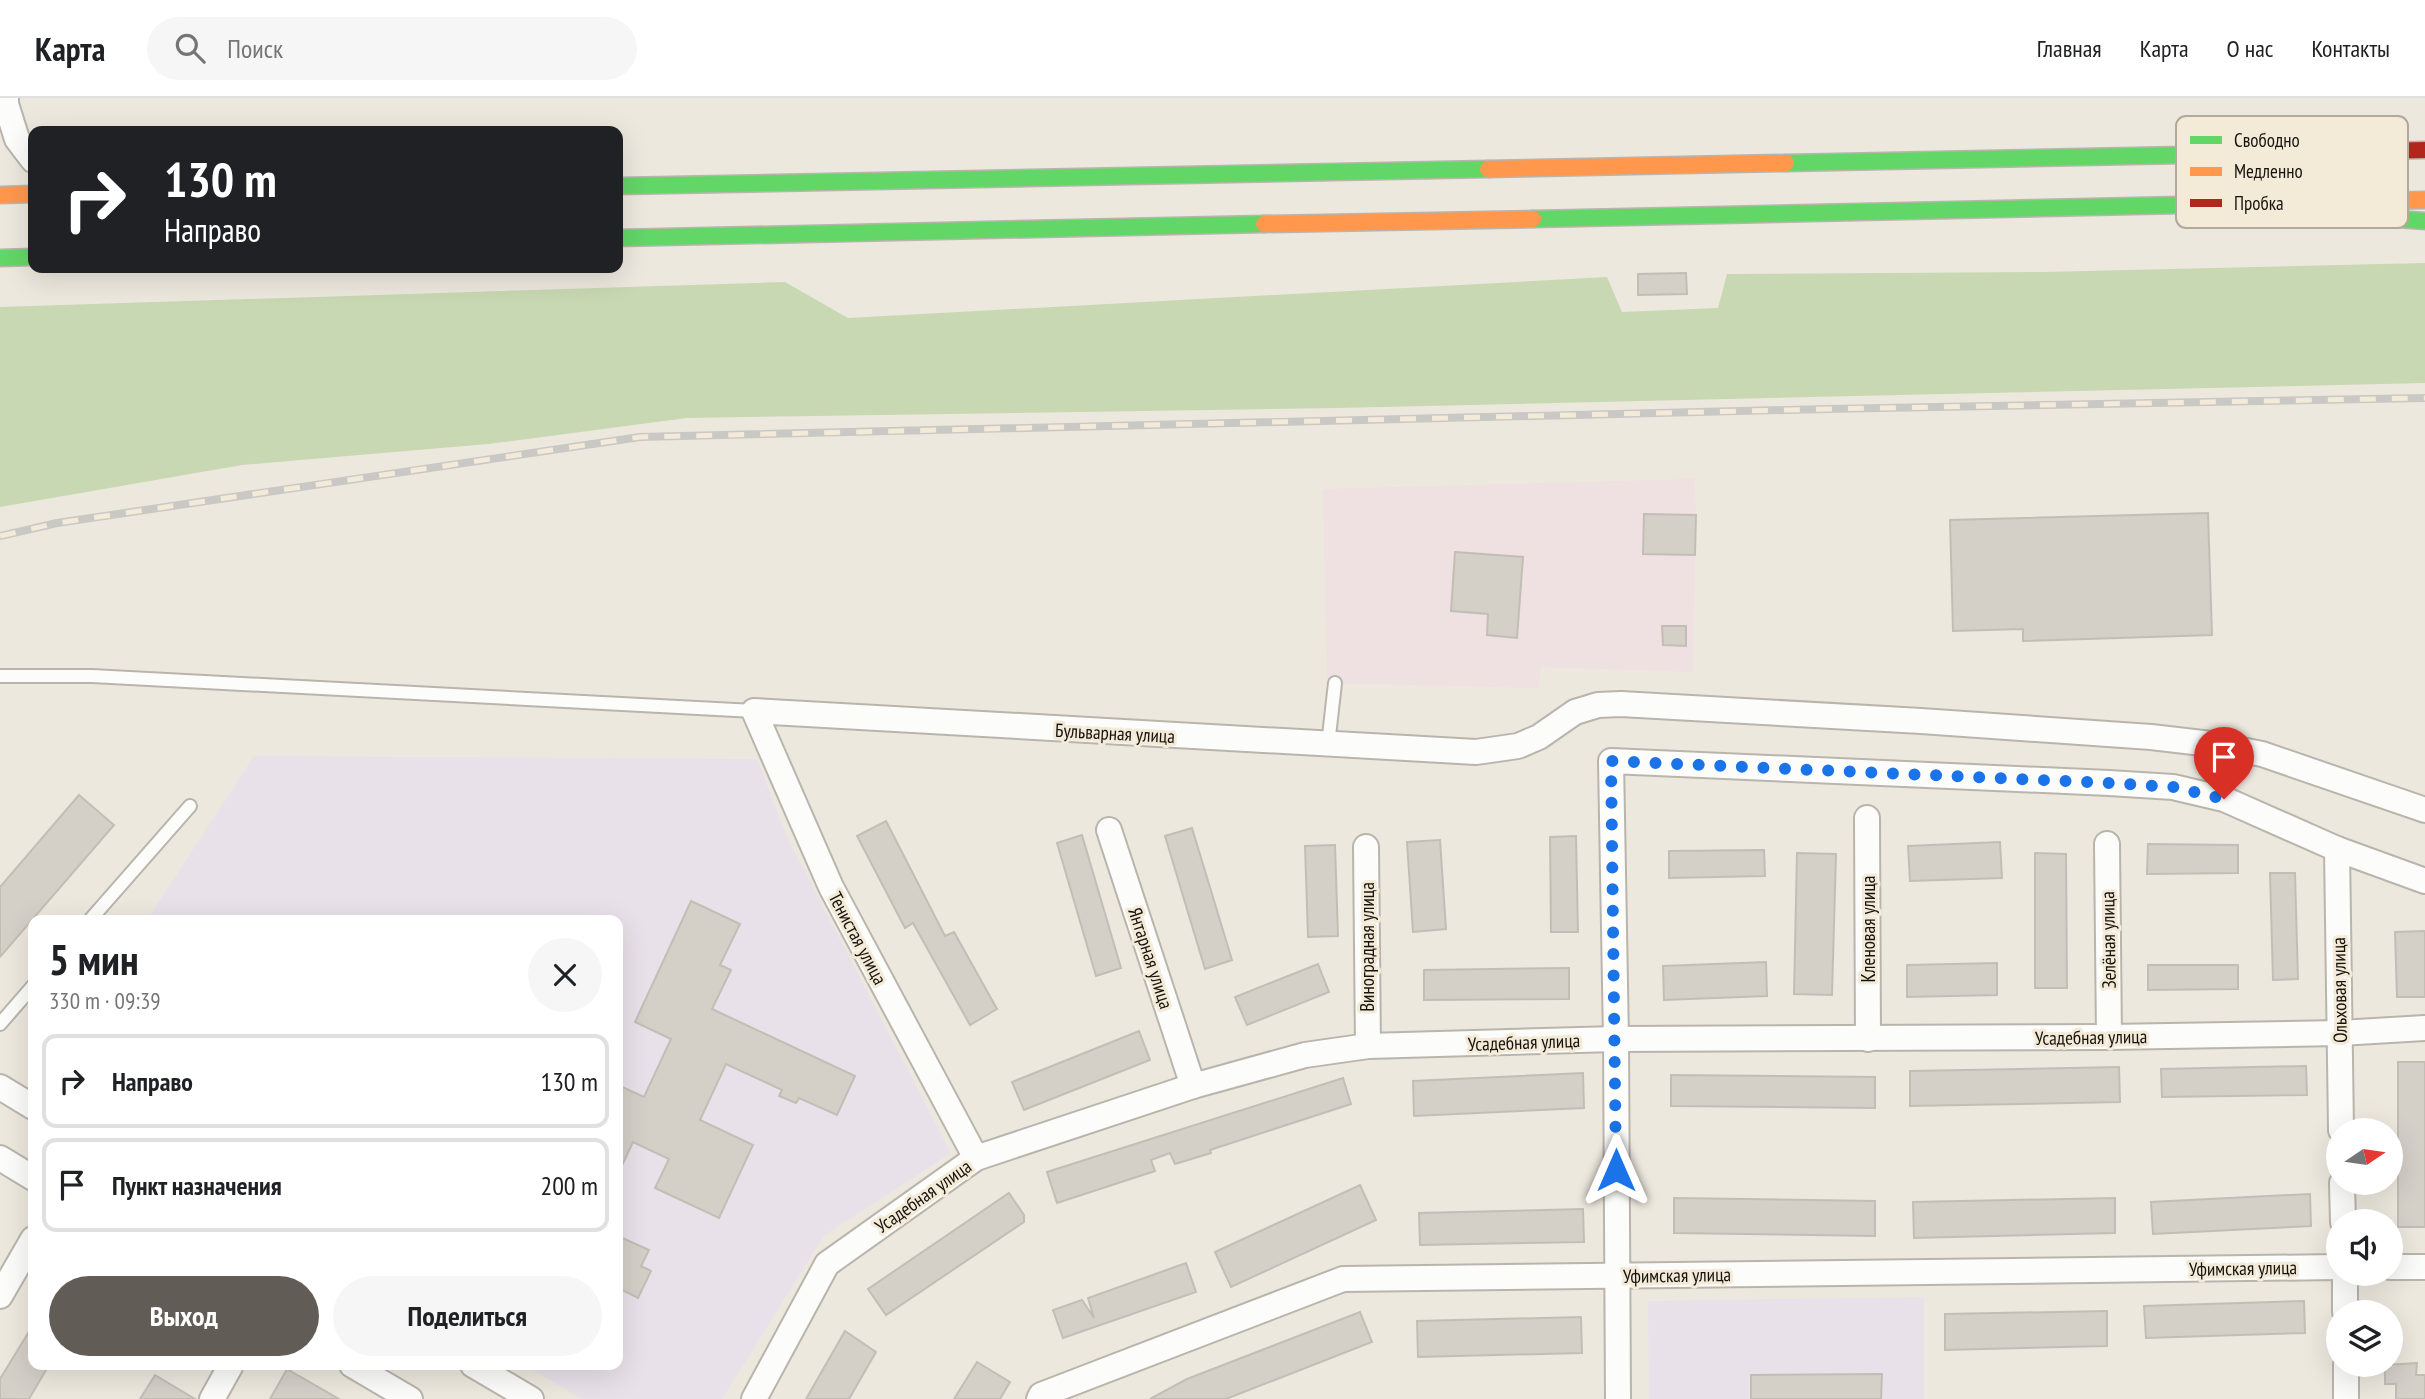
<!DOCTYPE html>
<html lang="ru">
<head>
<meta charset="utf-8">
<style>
  :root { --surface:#fff; --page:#f6f6f6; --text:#202124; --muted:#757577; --line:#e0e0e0; --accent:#615d56 }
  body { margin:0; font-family:"PT Sans Narrow",sans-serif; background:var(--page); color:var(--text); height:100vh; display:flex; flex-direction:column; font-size:26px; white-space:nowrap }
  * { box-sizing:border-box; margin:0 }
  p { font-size:23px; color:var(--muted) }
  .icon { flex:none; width:38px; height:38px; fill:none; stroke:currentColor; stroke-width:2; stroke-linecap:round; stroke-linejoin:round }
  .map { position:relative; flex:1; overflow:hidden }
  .side { position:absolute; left:28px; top:817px; width:595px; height:455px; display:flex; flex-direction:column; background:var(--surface); border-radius:14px; box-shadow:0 7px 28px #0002 }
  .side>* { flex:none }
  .top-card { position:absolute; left:28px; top:28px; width:595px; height:147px; border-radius:14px; box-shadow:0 7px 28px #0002; background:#202124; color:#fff; overflow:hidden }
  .needle { width:46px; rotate:77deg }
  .controls { position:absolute; left:2326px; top:1020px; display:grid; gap:14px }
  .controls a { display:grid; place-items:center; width:77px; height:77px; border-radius:50%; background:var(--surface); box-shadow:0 7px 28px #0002; font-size:35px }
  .pin { position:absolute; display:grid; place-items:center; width:60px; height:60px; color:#fff; margin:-72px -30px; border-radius:50% 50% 50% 0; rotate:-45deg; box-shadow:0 0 7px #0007 }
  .pin .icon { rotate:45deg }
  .me { position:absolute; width:77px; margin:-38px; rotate:0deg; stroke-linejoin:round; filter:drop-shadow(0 0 5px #0008) }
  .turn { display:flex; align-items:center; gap:24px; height:147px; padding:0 21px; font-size:32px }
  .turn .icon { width:91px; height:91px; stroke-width:2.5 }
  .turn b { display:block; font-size:49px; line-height:60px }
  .round { display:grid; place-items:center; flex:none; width:74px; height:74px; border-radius:37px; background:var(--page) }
  .headline { display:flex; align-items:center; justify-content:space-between; height:119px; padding:0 21px }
  h1 { font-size:42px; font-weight:600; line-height:52px }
  .action { display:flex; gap:14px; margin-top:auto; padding:14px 21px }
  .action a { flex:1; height:80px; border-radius:42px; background:var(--accent); color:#fff; font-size:28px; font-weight:600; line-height:80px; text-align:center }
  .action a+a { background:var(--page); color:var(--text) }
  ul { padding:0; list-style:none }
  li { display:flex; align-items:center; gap:21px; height:94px; margin:0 14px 10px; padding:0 7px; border:4px solid var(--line); border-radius:14px }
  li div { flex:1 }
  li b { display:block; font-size:26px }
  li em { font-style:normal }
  header { display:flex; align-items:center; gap:42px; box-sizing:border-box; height:98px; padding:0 35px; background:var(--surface); border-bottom:2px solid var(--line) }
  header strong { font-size:33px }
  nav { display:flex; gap:38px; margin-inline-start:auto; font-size:24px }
  .search { width:490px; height:63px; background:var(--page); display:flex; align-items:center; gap:18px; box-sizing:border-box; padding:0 24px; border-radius:38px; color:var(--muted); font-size:26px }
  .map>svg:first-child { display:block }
  .industrial { fill:#efe0e1 }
  .education { fill:#e8e1e9 }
  .green { fill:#c7d8b2 }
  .building { fill:#d4cfc7; stroke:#c2beb6; stroke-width:2 }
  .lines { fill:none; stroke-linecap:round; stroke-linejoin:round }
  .lane-casing { stroke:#b9b5ad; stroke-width:16 }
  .street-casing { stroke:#b9b5ad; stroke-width:28 }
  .fast-casing { stroke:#b9b5ad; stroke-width:19 }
  .slow-casing { stroke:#b9b5ad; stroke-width:19 }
  .jam-casing { stroke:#b9b5ad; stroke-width:19 }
  .lane { stroke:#fcfcfa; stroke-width:12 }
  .street { stroke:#fcfcfa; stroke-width:24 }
  .fast { stroke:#63d668; stroke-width:16 }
  .slow { stroke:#ff974d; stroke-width:16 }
  .jam { stroke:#b3261e; stroke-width:16 }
  .rail-casing { stroke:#c9c8c5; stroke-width:8 }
  .rail { stroke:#f3ead8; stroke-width:5; stroke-dasharray:16; stroke-linecap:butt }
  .route { stroke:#1a73e8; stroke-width:12; stroke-dasharray:0 21.6 }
  .labels { text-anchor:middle; stroke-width:6; stroke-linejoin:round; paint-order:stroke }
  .street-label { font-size:19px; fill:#16120c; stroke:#f3ead8 }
  .key { fill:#f3ead8; stroke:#b1a99b; stroke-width:2 }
  .key-label { font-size:19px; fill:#16120c }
</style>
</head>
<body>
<header>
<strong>Карта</strong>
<div class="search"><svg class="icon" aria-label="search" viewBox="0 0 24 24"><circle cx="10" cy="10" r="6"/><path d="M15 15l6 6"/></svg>Поиск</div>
<nav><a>Главная</a><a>Карта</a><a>О нас</a><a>Контакты</a></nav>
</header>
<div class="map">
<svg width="2425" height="1301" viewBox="0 0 2425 1301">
  <rect width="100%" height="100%" fill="#ede8de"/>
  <polygon class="industrial" points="1694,381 1696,417 1693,574 1541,569 1539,590 1327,585 1323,391"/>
  <g class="education">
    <polygon points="254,658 757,661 787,739 951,1055 824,1138 722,1301 582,1301 524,1267 618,1267 618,822 147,822"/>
    <polygon points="1924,1199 1924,1301 1649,1301 1648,1203"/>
  </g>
  <polygon class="green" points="2425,165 2425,285 1337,310 687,320 488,346 242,367 0,409 0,209 785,184 848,220 1607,179 1622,214 1718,210 1727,176 2044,174"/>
  <g class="building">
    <polygon points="1686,175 1687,196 1638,197 1638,176"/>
    <polygon points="2208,415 2212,537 2023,543 2023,531 1953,533 1950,422"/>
    <polygon points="1644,416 1696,417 1695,457 1643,456"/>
    <polygon points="1455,454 1523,459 1517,540 1487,537 1488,516 1451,513"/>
    <polygon points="1662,528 1686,528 1686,548 1663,547"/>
    <polygon points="79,697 114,727 0,859 0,789"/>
    <polygon points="886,723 945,838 954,834 997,911 970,927 913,825 905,830 857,738"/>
    <polygon points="1192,730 1232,862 1205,871 1165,738"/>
    <polygon points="1082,737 1121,870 1096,878 1057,745"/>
    <polygon points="1576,738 1578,834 1551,834 1550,739"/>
    <polygon points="1440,742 1446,831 1413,834 1407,744"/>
    <polygon points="2000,744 2002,780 1910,783 1908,748"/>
    <polygon points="2148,746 2238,747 2238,775 2147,776"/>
    <polygon points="1335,747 1338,838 1308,839 1305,748"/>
    <polygon points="1764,752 1765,778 1669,780 1669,753"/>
    <polygon points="1797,755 1836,756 1832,897 1794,896"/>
    <polygon points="2035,755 2066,756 2067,890 2035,890"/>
    <polygon points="2270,775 2295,775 2298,881 2273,882"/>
    <polygon points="691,803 740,826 720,867 731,872 712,911 855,978 837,1017 799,1000 796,1005 779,998 782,992 726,966 700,1022 753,1047 719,1120 655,1090 669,1061 633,1044 618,1076 618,987 644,999 671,941 635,924"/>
    <polygon points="2425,833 2425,899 2397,899 2395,834"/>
    <polygon points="1766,864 1767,898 1664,902 1663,868"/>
    <polygon points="1997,865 1997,897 1907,899 1907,867"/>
    <polygon points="1318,866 1329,894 1247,927 1235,899"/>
    <polygon points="2148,867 2238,867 2238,891 2148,892"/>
    <polygon points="1569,870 1569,901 1424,902 1424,872"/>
    <polygon points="1139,933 1150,962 1024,1012 1012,984"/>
    <rect x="2398" y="964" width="27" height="165"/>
    <polygon points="2306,968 2307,997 2162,999 2161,971"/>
    <polygon points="2119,969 2120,1004 1910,1008 1910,973"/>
    <polygon points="1583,975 1584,1010 1414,1018 1413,983"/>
    <polygon points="1671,977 1875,979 1875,1010 1671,1008"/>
    <polygon points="1343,980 1351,1006 1210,1052 1211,1055 1175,1066 1170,1055 1151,1062 1155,1073 1057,1105 1047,1074"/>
    <polygon points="1360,1087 1376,1122 1231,1189 1215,1154"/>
    <polygon points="1009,1095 1024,1117 1024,1124 886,1217 868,1191"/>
    <polygon points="2310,1096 2311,1128 2153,1136 2151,1104"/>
    <polygon points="1674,1100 1875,1103 1875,1138 1674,1135"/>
    <polygon points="2115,1100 2115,1135 1914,1140 1913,1104"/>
    <polygon points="1583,1111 1584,1144 1420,1147 1419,1115"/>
    <polygon points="618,1138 649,1152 641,1168 651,1173 638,1200 618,1190"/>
    <polygon points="1186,1165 1196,1194 1063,1240 1053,1212 1082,1202 1094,1220 1088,1200"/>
    <polygon points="2304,1203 2305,1235 2146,1240 2144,1208"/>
    <polygon points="2107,1213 2107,1248 1945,1252 1945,1216"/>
    <polygon points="1360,1214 1372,1244 1226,1301 1150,1301 1187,1281"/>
    <polygon points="1581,1219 1582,1255 1418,1259 1417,1223"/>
    <polygon points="33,1227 33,1267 49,1267 29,1301 0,1301 0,1281"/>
    <polygon points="845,1233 876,1254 849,1301 806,1301"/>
    <polygon points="977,1264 1010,1284 1000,1301 954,1301"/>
    <polygon points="2417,1265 2416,1277 2425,1277 2425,1301 2396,1301 2396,1286 2385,1286 2385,1267"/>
    <polygon points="287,1271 339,1301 270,1301"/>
    <polygon points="1882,1276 1881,1301 1751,1301 1751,1277"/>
    <polygon points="155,1277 195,1301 140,1301"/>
  </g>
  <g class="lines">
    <g class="lane-casing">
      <g id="lane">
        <polyline points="0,578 92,578 754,613"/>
        <polyline points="1328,647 1335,585"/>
        <polyline points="90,822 190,708"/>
        <polyline points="0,926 33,888"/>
      </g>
    </g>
    <g class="street-casing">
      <g id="street">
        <polyline points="6,0 6,6 17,41 33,62"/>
        <polyline points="1867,720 1868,941"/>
        <polyline points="1109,732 1193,988"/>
        <polyline points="2107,746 2109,939"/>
        <polyline points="1366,749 1368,948"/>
        <polyline points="2337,751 2341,1032"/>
        <polyline points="0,989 33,1009"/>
        <polyline points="0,1060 33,1080"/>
        <polyline points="976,1060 831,789 754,613 1476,654 1518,648 1539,639 1575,614 1598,607 1621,606 1921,623 2151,639 2211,646 2262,656 2425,712"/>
        <polyline points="2342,1085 2343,1124"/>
        <polyline points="2390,1169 2425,1169"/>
        <polyline points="2345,1176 2345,1214"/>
        <polyline points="0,1198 33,1141"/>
        <polyline points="352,1267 410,1301"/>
        <polyline points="473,1267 531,1301"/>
        <polyline points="2346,1267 2346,1301"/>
        <polyline points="212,1301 231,1267"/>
        <polyline points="754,1301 827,1166 976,1060 1193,988 1305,957 1368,948 1616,941 2109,939 2340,935 2425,930"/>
        <polyline points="1039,1301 1041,1297 1343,1181 2338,1169"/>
        <polyline points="1618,1301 1616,941 1611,663 2109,685 2173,689 2224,701 2337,751 2425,783"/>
      </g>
    </g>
    <g class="fast-casing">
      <g id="fast">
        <polyline points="1786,65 2234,56"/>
        <polyline points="618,88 1488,71"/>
        <polyline points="2357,118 2425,123"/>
        <polyline points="1533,121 2226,106"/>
        <polyline points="618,140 1264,126"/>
        <polyline points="0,160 33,159"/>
      </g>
    </g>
    <g class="slow-casing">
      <g id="slow">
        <polyline points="1488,71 1786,65"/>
        <polyline points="0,97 33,96"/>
        <polyline points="2226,106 2425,102"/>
        <polyline points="1264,126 1533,121"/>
      </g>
    </g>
    <g class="jam-casing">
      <polyline id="jam" points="2234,56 2425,52"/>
    </g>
    <use href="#lane" class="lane"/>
    <use href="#street" class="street"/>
    <use href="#fast" class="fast"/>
    <use href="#slow" class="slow"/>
    <use href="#jam" class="jam"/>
    <g class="rail-casing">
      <polyline id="rail" points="0,438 57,425 640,339 1827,311 2425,300"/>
    </g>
    <use href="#rail" class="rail"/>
  </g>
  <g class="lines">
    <polyline class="route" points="1616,1072 1611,663 2109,685 2173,689 2224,701"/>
  </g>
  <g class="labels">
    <g class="street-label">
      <text transform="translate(1115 635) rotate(3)" y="7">Бульварная улица</text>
      <text transform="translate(1868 831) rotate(-90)" y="7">Кленовая улица</text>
      <text transform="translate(858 840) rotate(62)" y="7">Тенистая улица</text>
      <text transform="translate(2108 842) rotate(-91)" y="7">Зелёная улица</text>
      <text transform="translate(1367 849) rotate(-90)" y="7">Виноградная улица</text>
      <text transform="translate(1151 860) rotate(72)" y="7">Янтарная улица</text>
      <text transform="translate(2339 892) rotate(-91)" y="7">Ольховая улица</text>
      <text transform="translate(2091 939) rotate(-1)" y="7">Усадебная улица</text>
      <text transform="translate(1524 944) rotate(-2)" y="7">Усадебная улица</text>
      <text transform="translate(923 1098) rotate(-35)" y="7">Усадебная улица</text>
      <text transform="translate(2243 1170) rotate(-1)" y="7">Уфимская улица</text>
      <text transform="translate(1677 1177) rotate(-1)" y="7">Уфимская улица</text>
    </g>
  </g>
  <rect x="2176" y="18" width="232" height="112" rx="10" class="key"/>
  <rect x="2190" y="38" width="32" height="8" fill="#63d668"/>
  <rect x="2190" y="69" width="32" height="9" fill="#ff974d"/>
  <rect x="2190" y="101" width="32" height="8" fill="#b3261e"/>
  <g class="key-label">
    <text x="2234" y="49">Свободно</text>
    <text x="2234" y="80">Медленно</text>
    <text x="2234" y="112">Пробка</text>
  </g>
</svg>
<div class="controls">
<a><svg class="needle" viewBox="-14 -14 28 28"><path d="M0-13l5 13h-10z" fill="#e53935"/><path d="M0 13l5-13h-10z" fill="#757577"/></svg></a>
<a><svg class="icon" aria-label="sound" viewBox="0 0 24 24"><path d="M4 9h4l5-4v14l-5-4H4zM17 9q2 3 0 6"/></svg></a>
<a><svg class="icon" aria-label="layers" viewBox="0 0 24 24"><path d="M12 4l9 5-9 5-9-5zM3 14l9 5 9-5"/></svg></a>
</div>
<div class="pin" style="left:2224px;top:701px;background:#d93025"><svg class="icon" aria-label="arrive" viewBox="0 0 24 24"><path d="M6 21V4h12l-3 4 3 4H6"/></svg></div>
<svg class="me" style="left:1616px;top:1072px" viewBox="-20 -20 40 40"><path d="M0-17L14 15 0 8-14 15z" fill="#1a73e8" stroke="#fff" stroke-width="4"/></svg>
<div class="top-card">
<div class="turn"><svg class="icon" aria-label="right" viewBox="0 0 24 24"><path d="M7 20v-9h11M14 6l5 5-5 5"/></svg><div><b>130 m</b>Направо</div></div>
</div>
<section class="side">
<div class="headline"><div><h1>5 мин</h1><p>330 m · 09:39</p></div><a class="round"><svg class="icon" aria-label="close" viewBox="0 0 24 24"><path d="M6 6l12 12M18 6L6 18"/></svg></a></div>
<ul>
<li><svg class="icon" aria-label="right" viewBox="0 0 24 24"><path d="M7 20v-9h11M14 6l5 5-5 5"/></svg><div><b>Направо</b></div><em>130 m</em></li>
<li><svg class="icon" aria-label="arrive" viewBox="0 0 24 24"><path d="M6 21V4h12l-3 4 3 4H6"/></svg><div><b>Пункт назначения</b></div><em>200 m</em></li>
</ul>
<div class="action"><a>Выход</a><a>Поделиться</a></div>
</section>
</div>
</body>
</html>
